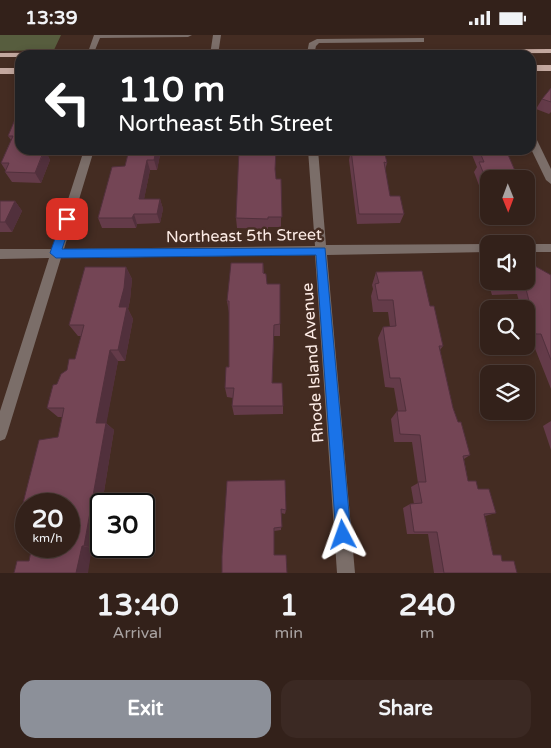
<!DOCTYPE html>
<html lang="en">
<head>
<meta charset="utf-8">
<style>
  :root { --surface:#33211a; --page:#3b2923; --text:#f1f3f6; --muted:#a9a3a2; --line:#4e3e39; --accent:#8c9099 }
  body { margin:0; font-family:"Varela Round",sans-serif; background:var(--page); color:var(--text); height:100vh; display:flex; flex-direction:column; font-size:19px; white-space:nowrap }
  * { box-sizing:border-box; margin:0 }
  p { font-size:16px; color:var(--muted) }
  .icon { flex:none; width:28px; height:28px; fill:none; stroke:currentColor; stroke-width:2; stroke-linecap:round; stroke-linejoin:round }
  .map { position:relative; height:538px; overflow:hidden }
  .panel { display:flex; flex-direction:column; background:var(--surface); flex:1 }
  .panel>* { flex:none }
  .banner { position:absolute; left:15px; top:15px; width:521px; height:105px; border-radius:15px; box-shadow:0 2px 8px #0003,0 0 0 1px var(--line); background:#202124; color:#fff; overflow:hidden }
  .needle { width:32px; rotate:179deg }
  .fabs { position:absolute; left:480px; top:135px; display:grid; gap:10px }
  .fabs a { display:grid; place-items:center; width:55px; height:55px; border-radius:10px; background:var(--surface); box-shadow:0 2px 8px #0003,0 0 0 1px var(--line); font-size:25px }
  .speed { position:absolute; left:15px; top:458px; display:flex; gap:10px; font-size:25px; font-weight:700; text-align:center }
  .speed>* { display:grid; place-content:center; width:65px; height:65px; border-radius:50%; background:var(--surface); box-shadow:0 2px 8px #0003,0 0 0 1px var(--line); line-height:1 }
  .speed small { font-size:12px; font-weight:400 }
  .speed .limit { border:2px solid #111; border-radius:8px; background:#fff; color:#111 }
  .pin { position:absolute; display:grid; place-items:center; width:42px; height:42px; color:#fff; margin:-21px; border-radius:10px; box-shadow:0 2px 8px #0006 }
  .me { position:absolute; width:55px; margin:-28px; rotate:356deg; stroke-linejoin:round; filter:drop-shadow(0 0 4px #0008) }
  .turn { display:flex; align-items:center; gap:18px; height:105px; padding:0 20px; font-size:22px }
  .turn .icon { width:65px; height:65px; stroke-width:2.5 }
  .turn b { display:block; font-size:35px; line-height:42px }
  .eta { display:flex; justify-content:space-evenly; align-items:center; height:85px; text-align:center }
  .eta b { font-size:30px; font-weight:800; line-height:35px }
  .primary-button { display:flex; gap:10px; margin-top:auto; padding:10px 20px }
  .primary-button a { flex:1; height:58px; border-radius:15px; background:var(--accent); color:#fff; font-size:20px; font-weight:800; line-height:58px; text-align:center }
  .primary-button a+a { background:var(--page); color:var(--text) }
  .status { display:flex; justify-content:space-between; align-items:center; height:35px; padding:0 25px; background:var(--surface); direction:ltr }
  .status svg { height:14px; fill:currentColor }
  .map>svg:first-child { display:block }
  .green { fill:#575d3e }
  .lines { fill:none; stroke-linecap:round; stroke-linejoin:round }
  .minor { fill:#7b6e69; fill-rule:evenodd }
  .major { fill:#c3a89f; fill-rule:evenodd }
  .wall { fill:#643b49 }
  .shaded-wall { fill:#51303c }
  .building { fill:#744555; stroke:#51303c }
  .route { fill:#1a73e8; stroke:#114b97 }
  .labels { text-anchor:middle; stroke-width:5; stroke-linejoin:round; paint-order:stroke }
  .street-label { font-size:16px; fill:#fcebe5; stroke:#442c22 }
</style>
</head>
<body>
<div class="status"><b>13:39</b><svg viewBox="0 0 49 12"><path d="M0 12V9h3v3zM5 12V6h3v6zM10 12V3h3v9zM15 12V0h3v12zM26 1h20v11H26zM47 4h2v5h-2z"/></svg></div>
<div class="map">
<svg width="551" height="538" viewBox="0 0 551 538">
  <rect width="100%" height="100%" fill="#442c22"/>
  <polygon class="green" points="0,0 61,0 54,15 0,16"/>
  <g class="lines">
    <g class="minor">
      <polygon points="94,0 192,0 188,2 100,3 93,20 87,20"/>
      <polygon points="213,0 221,0 218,20 210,20"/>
      <polygon points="421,3 424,3 424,7 319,8 316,11 314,20 307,18 309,8 317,4"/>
      <polygon points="531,100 536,103 551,134 551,149 546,145 531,114"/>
      <polygon points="84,115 94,115 64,214 315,211 308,115 318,115 326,210 489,209 490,209 489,217 327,220 355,538 337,538 315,220 61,223 7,399 5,404 0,406 0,376 49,223 0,224 0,214 52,214"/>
      <polygon points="525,209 551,209 551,217 526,217"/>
    </g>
    <g class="major">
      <polygon points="551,14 551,18 20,20 20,22 0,22 0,18"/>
      <rect x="531" y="30" width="20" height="6"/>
      <rect x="0" y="33" width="20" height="6"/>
    </g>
  </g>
  <g class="wall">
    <polygon points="551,53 551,77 549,79 536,74 542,64"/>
    <polygon points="531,62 537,62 531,72"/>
    <polygon points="20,82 20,115 45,115 50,125 41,148 12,147 5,137 6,136 1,128 11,105 8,101"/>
    <polygon points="129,115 161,115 157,135 150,135 144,164 160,164 163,174 160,188 137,189 136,193 102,193 98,183 125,131"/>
    <polygon points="351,115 395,115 394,118 385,119 387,128 385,135 390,161 404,179 400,188 357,189 349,125"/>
    <polygon points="470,115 506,115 489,144 489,181 526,181 526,150 535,169 532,173 534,179 527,188 486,189 480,167 483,161 474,137 477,132"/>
    <polygon points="275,137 276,144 281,144 281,192 268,192 268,194 237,193 236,183"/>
    <polygon points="0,166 15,166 22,176 12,197 0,197"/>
    <polygon points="263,228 264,238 267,249 280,249 280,301 274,301 272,348 283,371 283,379 234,380 232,371 233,363 227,362 225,353 229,332 229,278 227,266"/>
    <polygon points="126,232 132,244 130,265 128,274 133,284 125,326 118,326 106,388 114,395 102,469 101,469 101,474 95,513 29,526 69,469 26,469 26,477 21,476 58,402 62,382 58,382 47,373 57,349 75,324 81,301 78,301 69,290"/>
    <polygon points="376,237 430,271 443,311 440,315 453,373 470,420 464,424 468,446 478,454 496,478 485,481 493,520 502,526 517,538 434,538 428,499 407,499 403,473 410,469 414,469 411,452 418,448 412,407 394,407 391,384 397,376 398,376 394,353 385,352 378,303 383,292 390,292 388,277 373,277 371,261 373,254 372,250"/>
    <polygon points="489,237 489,246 526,246 551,240 551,354 532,306 528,307 526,303 526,274 521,274 517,259 492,260 486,241"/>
    <polygon points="551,386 551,415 543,391"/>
    <polygon points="285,445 286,475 285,479 281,478 281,495 274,496 222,538"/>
  </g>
  <g class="shaded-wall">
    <polygon points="45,115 50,125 41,148 35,138"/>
    <polygon points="156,115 161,115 157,135 154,125"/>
    <polygon points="147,125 150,135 142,174 139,164"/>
    <polygon points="160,164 163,174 160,188 157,179"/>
    <polygon points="15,166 22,176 12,197 5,187"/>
    <polygon points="134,179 137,189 136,193 132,183"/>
    <polygon points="126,232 132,244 130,265 128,274 133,284 125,326 118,315 119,272"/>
    <polygon points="110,315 118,326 105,396 96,388"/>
    <polygon points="106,388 114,395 102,469 101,469 101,474 95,513 84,511"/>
    <polygon points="82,511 92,513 88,538 76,538"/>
  </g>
  <g class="building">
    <polygon points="531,52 537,62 531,62"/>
    <polygon points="551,53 551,67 542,64"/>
    <polygon points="16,82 20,82 20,115 44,115 35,138 5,137 9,128 1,128 13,101 8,101"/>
    <polygon points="129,115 156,115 154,125 147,125 139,164 160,164 157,179 134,179 132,183 98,183 112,132 125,131"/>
    <polygon points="239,115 276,115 275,134 276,144 281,144 282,182 268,182 268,184 236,183"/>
    <polygon points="351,115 384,115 387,128 384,127 390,161 400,161 404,179 359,179"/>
    <polygon points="479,115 506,115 516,138 521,138 524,144 489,144 489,152 479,127 484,127"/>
    <polygon points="526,150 535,169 531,169 534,179 526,179"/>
    <polygon points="485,158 489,158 489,170"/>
    <polygon points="0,166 15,166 5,187 0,187"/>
    <polygon points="231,228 263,228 263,238 266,239 267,249 280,249 280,289 274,290 272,348 282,348 283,371 232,371 234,353 225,353 226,332 229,332 229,266 227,266"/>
    <polygon points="526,231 535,231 551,240 551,325 541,299 536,299 529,283 533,282 525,250 498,252 497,246 526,246"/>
    <polygon points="85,232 126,232 124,253 119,272 127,272 118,315 110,315 96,388 106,388 84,511 82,511 76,538 14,538 17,526 29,526 32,511 69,511 69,469 26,469 26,476 21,476 39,405 58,402 64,373 47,373 53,350 57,349 61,339 67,335 69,324 75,324 84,290 69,290"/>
    <polygon points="422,236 430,271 434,271 443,311 439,311 453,373 458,387 461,387 470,420 463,421 468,446 476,446 478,454 489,454 496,478 484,479 493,520 501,520 502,526 514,526 517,538 444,538 437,497 414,497 410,469 422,468 418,447 426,447 420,400 400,399 397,376 406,376 400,343 390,343 383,292 396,291 393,265 378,265 375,249 379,248 376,237"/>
    <polygon points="285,445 286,475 281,474 282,492 274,493 274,520 286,520 287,538 222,538 222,521 227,446"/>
  </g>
  <polygon class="route" points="67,180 72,184 62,214 325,213 351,500 348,505 343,508 338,505 336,500 316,220 56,223 50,218 62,184"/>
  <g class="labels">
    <g class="street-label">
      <text transform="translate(244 200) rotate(-1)" y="6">Northeast 5th Street</text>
      <text transform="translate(312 328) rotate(-94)" y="6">Rhode Island Avenue</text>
    </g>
  </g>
</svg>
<div class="fabs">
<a><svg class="needle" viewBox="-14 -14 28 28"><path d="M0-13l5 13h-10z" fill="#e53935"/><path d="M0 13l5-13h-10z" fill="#a9a3a2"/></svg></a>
<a><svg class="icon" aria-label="sound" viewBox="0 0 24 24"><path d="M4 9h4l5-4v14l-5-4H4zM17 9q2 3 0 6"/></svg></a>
<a><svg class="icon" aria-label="search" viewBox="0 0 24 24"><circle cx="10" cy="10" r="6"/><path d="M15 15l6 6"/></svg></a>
<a><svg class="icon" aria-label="layers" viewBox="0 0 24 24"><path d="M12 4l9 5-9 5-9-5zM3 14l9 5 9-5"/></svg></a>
</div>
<div class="speed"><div>20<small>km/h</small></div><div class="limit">30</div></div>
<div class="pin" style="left:67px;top:184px;background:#d93025"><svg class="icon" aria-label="arrive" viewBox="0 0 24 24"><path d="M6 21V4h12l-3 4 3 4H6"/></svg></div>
<svg class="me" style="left:343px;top:500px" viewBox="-20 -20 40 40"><path d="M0-17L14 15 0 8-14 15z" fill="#1a73e8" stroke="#fff" stroke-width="4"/></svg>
<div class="banner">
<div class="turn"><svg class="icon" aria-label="left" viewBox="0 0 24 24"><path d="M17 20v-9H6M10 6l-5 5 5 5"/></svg><div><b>110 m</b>Northeast 5th Street</div></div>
</div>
</div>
<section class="panel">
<div class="eta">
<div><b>13:40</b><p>Arrival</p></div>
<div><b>1</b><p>min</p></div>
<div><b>240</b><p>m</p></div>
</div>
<div class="primary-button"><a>Exit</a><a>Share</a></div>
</section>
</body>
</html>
